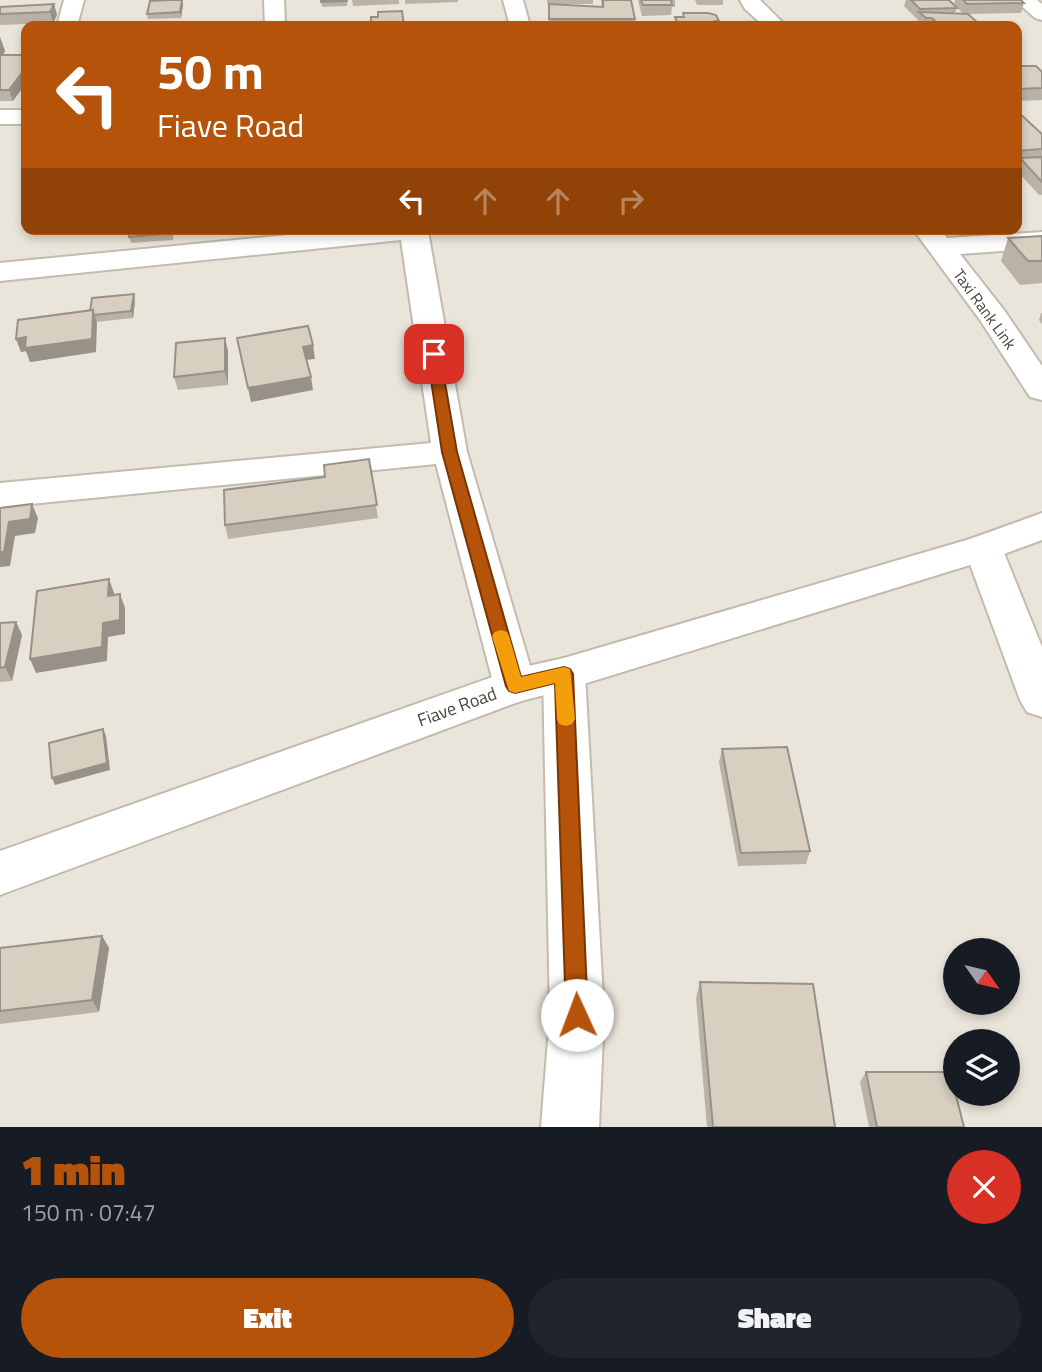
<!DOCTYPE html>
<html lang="en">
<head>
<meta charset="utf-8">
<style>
  :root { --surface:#171b24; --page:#20242c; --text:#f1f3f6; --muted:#9ea1a6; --accent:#b45309 }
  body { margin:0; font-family:"Titillium Web",sans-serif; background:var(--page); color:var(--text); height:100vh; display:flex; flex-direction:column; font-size:26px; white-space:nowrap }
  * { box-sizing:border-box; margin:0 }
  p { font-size:23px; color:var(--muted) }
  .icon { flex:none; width:38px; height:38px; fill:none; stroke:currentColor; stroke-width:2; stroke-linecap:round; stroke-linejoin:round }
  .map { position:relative; height:1127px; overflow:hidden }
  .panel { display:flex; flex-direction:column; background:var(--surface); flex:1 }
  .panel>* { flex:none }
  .top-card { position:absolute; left:21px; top:21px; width:1001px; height:214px; border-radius:14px; box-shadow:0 4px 10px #0003; background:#b45309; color:#fff; overflow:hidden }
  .needle { width:46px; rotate:124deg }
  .tools { position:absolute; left:943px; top:938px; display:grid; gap:14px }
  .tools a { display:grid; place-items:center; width:77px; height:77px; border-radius:50%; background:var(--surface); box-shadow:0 4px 10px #0003; font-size:35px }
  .pin { position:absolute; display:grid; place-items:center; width:60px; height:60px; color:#fff; margin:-30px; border-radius:14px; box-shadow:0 4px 10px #0006 }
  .me { position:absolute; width:77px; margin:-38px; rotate:358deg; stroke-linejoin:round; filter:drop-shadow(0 0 5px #0008) }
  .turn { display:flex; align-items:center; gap:24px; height:147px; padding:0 21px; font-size:32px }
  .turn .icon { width:91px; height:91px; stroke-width:2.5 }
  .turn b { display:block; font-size:49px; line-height:60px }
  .lanes { display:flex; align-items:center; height:66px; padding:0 21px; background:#0003; justify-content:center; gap:35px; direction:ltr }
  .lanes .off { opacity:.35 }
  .round { display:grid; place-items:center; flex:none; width:74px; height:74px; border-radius:37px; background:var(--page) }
  .headline { display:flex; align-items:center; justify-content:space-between; height:119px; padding:0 21px }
  h1 { font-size:42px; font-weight:800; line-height:52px; color:var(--accent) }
  .cta { display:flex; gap:14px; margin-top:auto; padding:14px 21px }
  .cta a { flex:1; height:80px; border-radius:42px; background:var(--accent); color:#fff; font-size:28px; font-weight:800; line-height:80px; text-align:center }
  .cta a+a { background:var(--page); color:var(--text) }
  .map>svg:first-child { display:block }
  .residential { fill:#eae5da; fill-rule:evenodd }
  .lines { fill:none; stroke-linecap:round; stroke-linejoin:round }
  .minor-casing { stroke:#c2bbae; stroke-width:4 }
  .tertiary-casing { stroke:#c2bbae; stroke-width:4 }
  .minor { fill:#fff; fill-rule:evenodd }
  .tertiary { fill:#fff; fill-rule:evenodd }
  .wall { fill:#bab2a6 }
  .shaded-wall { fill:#979187 }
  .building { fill:#d8cfc1; stroke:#979187; stroke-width:2 }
  .route { fill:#b45309; stroke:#753606; stroke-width:2 }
  .slow { fill:#f59e0b }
  .labels { text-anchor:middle; stroke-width:7; stroke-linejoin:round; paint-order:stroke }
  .far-street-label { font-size:16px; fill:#4b4439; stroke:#fff }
  .street-label { font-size:18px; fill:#4b4439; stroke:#fff }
</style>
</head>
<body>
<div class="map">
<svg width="1042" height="1127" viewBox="0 0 1042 1127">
  <rect width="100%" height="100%" fill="#f6f3ec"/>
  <path class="residential" d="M0 0H1042V1127H0ZM26 26H1017V229H26ZM956 950H1008V1003H956ZM956 1041H1008V1094H956Z"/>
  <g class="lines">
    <g class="minor-casing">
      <g id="minor">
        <polygon points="64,0 84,0 77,26 57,26"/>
        <polygon points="264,0 284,0 285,26 265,26"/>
        <polygon points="503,0 523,0 530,26 510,26"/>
        <polygon points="740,0 760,0 786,26 764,26 745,9"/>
        <polygon points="1015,0 1037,0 1042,4 1042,20 1035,18"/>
        <rect x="0" y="110" width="26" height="14"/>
        <polygon points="349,229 428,231 467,452 536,686 530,698 515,703 500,698 494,686 436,464 0,507 0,483 431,443 401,240 0,281 0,263"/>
        <polygon points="913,229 940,229 947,238 1042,232 1042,248 960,254 1004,310 1042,366 1042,400 1030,397 980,320"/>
        <polygon points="983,535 996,539 1002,548 1042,647 1042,717 1027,712 1020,700 964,548 970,539"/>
        <polygon points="564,658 579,662 585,674 604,1015 599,1127 541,1127 550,1015 543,674 549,662"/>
      </g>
    </g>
    <g class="tertiary-casing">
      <polygon id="tertiary" points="1042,513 1042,540 996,557 564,690 521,701 0,895 0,851 515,669 564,658 970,539"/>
    </g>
    <use href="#minor" class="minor"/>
    <use href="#tertiary" class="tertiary"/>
  </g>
  <g class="wall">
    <polygon points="182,0 183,5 181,18 148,19 147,14"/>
    <polygon points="321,0 347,0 347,6 322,7"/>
    <polygon points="352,0 399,0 399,4 353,6"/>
    <polygon points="405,0 458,0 458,2 405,4"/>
    <rect x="547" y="0" width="46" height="4"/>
    <polygon points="601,0 631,0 635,19 634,26 549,26 549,4 602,7"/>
    <polygon points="638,0 675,0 675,7 672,7 671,15 642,16"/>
    <polygon points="695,0 723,0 723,5 697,5"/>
    <polygon points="906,0 949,0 957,8 955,13 963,14 954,4 955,0 1021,0 1024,3 1021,13 968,14 977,26 921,26 917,23 918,20 904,6"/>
    <polygon points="54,4 57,15 53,23 0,25 0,7"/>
    <polygon points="683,13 719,21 718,26 676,26 675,23 675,17 683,17"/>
    <polygon points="0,37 5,51 3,55 26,55 26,83 13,101 0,101"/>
    <polygon points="1017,57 1020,60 1018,66 1042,72 1042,100 1017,101"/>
    <polygon points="1017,111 1042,134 1042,195 1039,195 1017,171 1019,162 1017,163"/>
    <polygon points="130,229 174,229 173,240 131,243 129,237"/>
    <polygon points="684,229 710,229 709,234 684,232"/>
    <polygon points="1042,236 1042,283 1020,285 1001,261 1008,238"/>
    <polygon points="135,301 133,318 96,322 96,352 30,362 26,351 21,352 16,339 90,311"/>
    <polygon points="1041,313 1042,313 1042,324 1039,320"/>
    <polygon points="228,351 228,385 178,390 174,377"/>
    <polygon points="369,459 378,518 228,539 225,525 325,477"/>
    <polygon points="16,622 22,635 12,681 0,682 0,623"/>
    <polygon points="722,749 810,851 806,864 738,866 719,762"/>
    <polygon points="102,936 109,948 99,1012 0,1024 0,948"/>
    <polygon points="700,982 835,1127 707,1127 696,998"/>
    <polygon points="866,1072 964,1127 869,1127 860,1082"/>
  </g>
  <g class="shaded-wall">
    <polygon points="182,0 183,5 181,18 180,12"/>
    <polygon points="54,4 57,15 53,23 50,12"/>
    <polygon points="978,23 977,26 960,26"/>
    <polygon points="0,37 5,51 1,58 0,55"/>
    <polygon points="26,67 26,83 13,101 9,90"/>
    <polygon points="134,294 135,301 133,318 131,311"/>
    <polygon points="93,310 97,323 96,352 30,362 26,351 21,352 16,339"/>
    <polygon points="225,338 228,351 228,385 225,371"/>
    <polygon points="313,345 315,359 305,360 303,347"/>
    <polygon points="311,377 313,390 251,402 248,388"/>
    <polygon points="32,504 38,518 35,533 15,536 10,566 0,567 0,552 9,522"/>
    <polygon points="109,579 114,593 113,610 108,596"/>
    <polygon points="120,594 125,608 125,634 108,637 107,661 36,673 30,659 103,623"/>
    <polygon points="16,622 22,635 12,681 5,667"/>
    <polygon points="103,729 106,736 110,770 55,785 52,778"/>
    <polygon points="102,936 109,948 99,1012 92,1000"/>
  </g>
  <g class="building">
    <polygon points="171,0 182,0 180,12 147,14 150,1"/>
    <polygon points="321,0 347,0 347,1 321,2"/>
    <polygon points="603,0 631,0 635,19 549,19 549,4 603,7"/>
    <polygon points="641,0 671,0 672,5 643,5"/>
    <polygon points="911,0 949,0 957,8 920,9"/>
    <polygon points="963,0 1021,0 1024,3 967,4"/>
    <polygon points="54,4 50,12 0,14 0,7"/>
    <polygon points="402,11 404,26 371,26 371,17 378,17 378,12"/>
    <polygon points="919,12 968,14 978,23 960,26 940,26 932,18 926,18"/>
    <polygon points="683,13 708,13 716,15 719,21 715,21 717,25 679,26 675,17 684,17"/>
    <polygon points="0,55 26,55 26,67 9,90 0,90"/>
    <polygon points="1017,66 1036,66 1042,72 1042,88 1017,89"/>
    <polygon points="1017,111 1042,134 1042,149 1017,151"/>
    <polygon points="1042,157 1042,182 1020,158"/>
    <polygon points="130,229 171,229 171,233 129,237"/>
    <polygon points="1042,236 1042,261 1028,261 1008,238"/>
    <polygon points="134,294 131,311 94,315 93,310 90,311 92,298"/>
    <polygon points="93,310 92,339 25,348 26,337 16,339 18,320"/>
    <polygon points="308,326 313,345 303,347 311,377 248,388 237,338"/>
    <polygon points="225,338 225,371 174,377 176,343"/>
    <polygon points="369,459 377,505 225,525 224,490 325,477 324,465"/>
    <polygon points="32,504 30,519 9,522 4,552 0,552 0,508"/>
    <polygon points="109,579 108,596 120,594 120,620 103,623 102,647 30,659 37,591"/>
    <polygon points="16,622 5,667 0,668 0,623"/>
    <polygon points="103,729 107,763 52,778 49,743"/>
    <polygon points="787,747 810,851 741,853 722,749"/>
    <polygon points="102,936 92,1000 0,1011 0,948"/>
    <polygon points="700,982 813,984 835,1127 713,1127"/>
    <polygon points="866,1072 950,1072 964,1127 877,1127"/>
  </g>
  <polygon class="route" points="434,350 440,354 457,452 521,677 564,667 570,669 573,674 588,1015 585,1023 577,1026 569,1023 566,1015 555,683 515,693 509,691 506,686 442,452 427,354"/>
  <polygon class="slow" points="501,630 507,632 509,636 521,677 564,667 570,669 575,719 572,724 566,726 559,724 557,719 555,683 515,693 509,691 492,636 495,632"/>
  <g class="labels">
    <g class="far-street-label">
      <text transform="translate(985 309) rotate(54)" y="6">Taxi Rank Link</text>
    </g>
    <g class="street-label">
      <text transform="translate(457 707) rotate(-20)" y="6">Fiave Road</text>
    </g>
  </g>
</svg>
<div class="tools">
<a><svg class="needle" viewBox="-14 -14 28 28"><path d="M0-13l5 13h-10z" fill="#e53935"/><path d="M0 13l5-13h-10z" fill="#9ea1a6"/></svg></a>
<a><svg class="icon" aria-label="layers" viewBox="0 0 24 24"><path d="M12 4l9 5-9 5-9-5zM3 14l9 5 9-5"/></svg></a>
</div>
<div class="pin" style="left:434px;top:354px;background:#d93025"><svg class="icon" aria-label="arrive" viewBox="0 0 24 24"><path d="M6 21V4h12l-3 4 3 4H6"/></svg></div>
<svg class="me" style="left:577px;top:1015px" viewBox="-20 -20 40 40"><circle r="19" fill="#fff"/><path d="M0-13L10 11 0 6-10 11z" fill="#b45309"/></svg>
<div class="top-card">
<div class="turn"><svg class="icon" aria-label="left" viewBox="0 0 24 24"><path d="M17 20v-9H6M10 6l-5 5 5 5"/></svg><div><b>50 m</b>Fiave Road</div></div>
<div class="lanes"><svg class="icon" aria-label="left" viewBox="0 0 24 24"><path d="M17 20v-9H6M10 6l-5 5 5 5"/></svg><svg class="icon off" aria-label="ahead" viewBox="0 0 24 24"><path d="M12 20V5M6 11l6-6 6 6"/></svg><svg class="icon off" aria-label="ahead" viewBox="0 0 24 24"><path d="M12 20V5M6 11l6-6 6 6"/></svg><svg class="icon off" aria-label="right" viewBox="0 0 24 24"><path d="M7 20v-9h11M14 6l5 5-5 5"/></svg></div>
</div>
</div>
<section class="panel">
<div class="headline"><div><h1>1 min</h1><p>150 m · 07:47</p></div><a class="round" style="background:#d93025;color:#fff"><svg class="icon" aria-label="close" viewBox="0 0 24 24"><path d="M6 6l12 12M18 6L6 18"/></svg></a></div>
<div class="cta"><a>Exit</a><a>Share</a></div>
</section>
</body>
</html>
